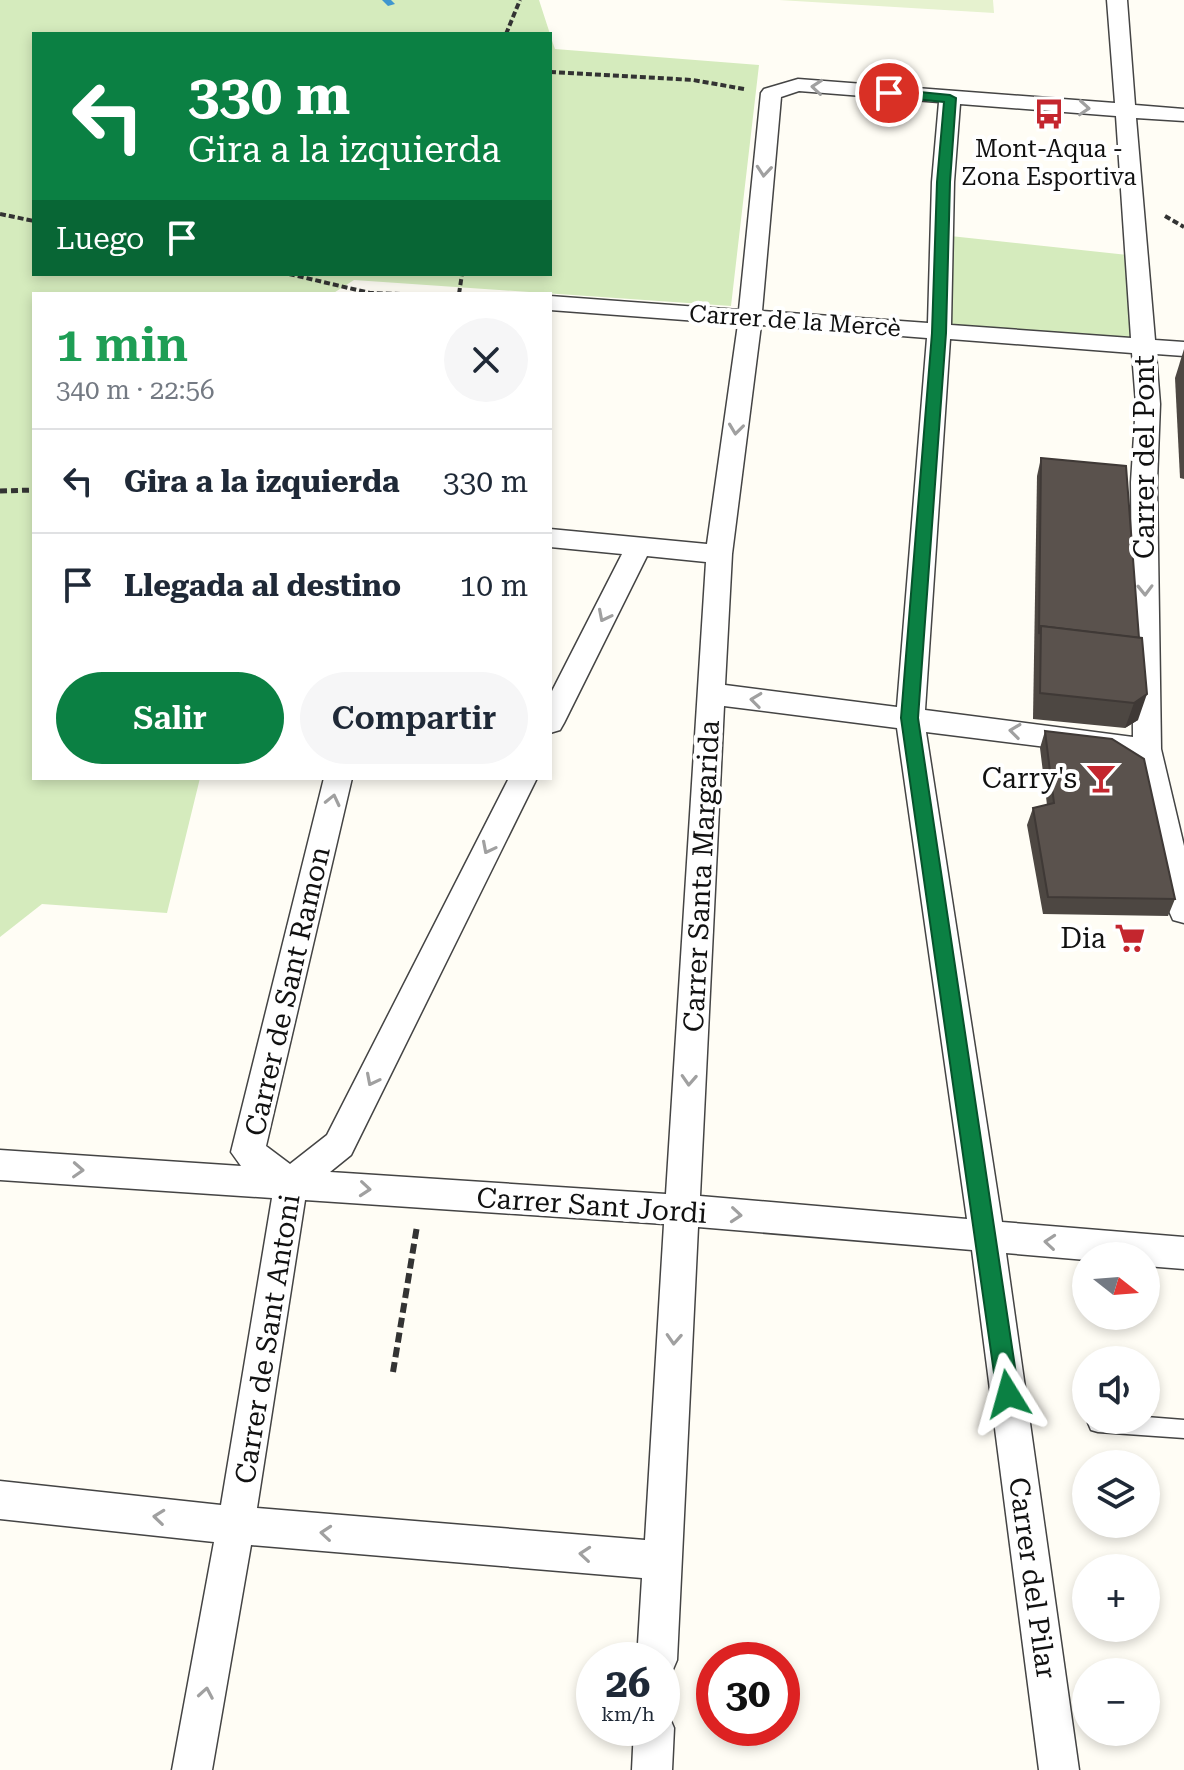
<!DOCTYPE html>
<html lang="es">
<head>
<meta charset="utf-8">
<style>
  :root { --surface:#fff; --page:#f6f6f7; --text:#1f2937; --muted:#747a83; --line:#e0e1e3; --accent:#0b8043 }
  body { margin:0; font-family:"Roboto Serif",serif; background:var(--page); color:var(--text); height:100vh; display:flex; flex-direction:column; font-size:30px; white-space:nowrap }
  * { box-sizing:border-box; margin:0 }
  p { font-size:26px; color:var(--muted) }
  .icon { flex:none; width:44px; height:44px; fill:none; stroke:currentColor; stroke-width:2; stroke-linecap:round; stroke-linejoin:round }
  .map { position:relative; flex:1; overflow:hidden }
  .sheet { position:absolute; left:32px; top:292px; width:520px; height:488px; display:flex; flex-direction:column; background:var(--surface); border-radius:0px; box-shadow:0 4px 12px #0003 }
  .sheet>* { flex:none }
  .banner { position:absolute; left:32px; top:32px; width:520px; height:244px; border-radius:0px; box-shadow:0 4px 12px #0003; background:#0b8043; color:#fff; overflow:hidden }
  .needle { width:52px; rotate:107deg }
  .tools { position:absolute; left:1072px; top:1242px; display:grid; gap:16px }
  .tools a { display:grid; place-items:center; width:88px; height:88px; border-radius:50%; background:var(--surface); box-shadow:0 4px 12px #0003; font-size:40px }
  .speed { position:absolute; left:576px; top:1642px; display:flex; gap:16px; font-size:40px; font-weight:700; text-align:center }
  .speed>* { display:grid; place-content:center; width:104px; height:104px; border-radius:50%; background:var(--surface); box-shadow:0 4px 12px #0003; line-height:1 }
  .speed small { font-size:20px; font-weight:400 }
  .speed .limit { border:12px solid #d22; background:#fff; color:#111 }
  .pin { position:absolute; display:grid; place-items:center; width:68px; height:68px; color:#fff; margin:-34px; border:4px solid #fff; border-radius:50%; box-shadow:0 2px 8px #0007 }
  .me { position:absolute; width:88px; margin:-44px; rotate:352deg; stroke-linejoin:round; filter:drop-shadow(0 0 6px #0008) }
  .turn { display:flex; align-items:center; gap:28px; height:168px; padding:0 24px; font-size:36px }
  .turn .icon { width:104px; height:104px; stroke-width:2.5 }
  .turn b { display:block; font-size:56px; line-height:68px }
  .then { display:flex; align-items:center; height:76px; padding:0 24px; background:#0003; gap:16px; font-size:30px }
  .round { display:grid; place-items:center; flex:none; width:84px; height:84px; border-radius:42px; background:var(--page) }
  .headline { display:flex; align-items:center; justify-content:space-between; height:136px; padding:0 24px }
  h1 { font-size:48px; font-weight:600; line-height:60px; color:#1e9e55 }
  .button { display:flex; gap:16px; margin-top:auto; padding:16px 24px }
  .button a { flex:1; height:92px; border-radius:48px; background:var(--accent); color:#fff; font-size:32px; font-weight:600; line-height:92px; text-align:center }
  .button a+a { background:var(--page); color:var(--text) }
  ul { padding:0; list-style:none }
  li { display:flex; align-items:center; gap:24px; height:104px; padding:0 24px; border-top:2px solid var(--line) }
  li div { flex:1 }
  li b { display:block; font-size:30px }
  li em { font-style:normal }
  .map>svg:first-child { display:block }
  .green { fill:#d5ebbd }
  .pitch { fill:#e6f2cf }
  .lines { fill:none; stroke-linecap:round; stroke-linejoin:round }
  .stream { fill:#3f96cf; fill-rule:evenodd }
  .service-casing { stroke:#444; stroke-width:3 }
  .minor-casing { stroke:#444; stroke-width:3 }
  .path-far2 { stroke:#333; stroke-width:4; stroke-dasharray:6 3; stroke-linecap:butt }
  .path-far1 { stroke:#333; stroke-width:5; stroke-dasharray:7 4; stroke-linecap:butt }
  .path { stroke:#333; stroke-width:6; stroke-dasharray:10 5; stroke-linecap:butt }
  .service { fill:#fff; fill-rule:evenodd }
  .minor { fill:#fff; fill-rule:evenodd }
  .wall { fill:#4d4742 }
  .shaded-wall { fill:#3f3936 }
  .building { fill:#5a524d; stroke:#3f3936; stroke-width:2 }
  .oneway { stroke:#a0a0a0 }
  .route { fill:#0b8043; stroke:#07532c; stroke-width:2 }
  .labels { text-anchor:middle; stroke-width:8; stroke-linejoin:round; paint-order:stroke }
  .far-poi-label { font-size:24px; fill:#111; stroke:#fff }
  .far-street-label { font-size:24px; fill:#111; stroke:#fff }
  .street-label { font-size:28px; fill:#111; stroke:#fff }
  .poi-label { font-size:28px; fill:#111; stroke:#fff; text-anchor:end }
</style>
</head>
<body>
<div class="map">
<svg width="1184" height="1770" viewBox="0 0 1184 1770">
  <rect width="100%" height="100%" fill="#fffdf5"/>
  <g class="green">
    <polygon points="0,0 539,0 550,34 34,34 34,274 550,274 550,35 555,49 759,65 731,306 354,280 332,294 34,294 34,778 200,778 167,913 42,904 0,937"/>
    <polygon points="941,235 1137,256 1144,345 939,333"/>
  </g>
  <polygon class="pitch" points="779,0 993,0 994,13"/>
  <g class="lines">
    <polygon class="stream" points="382,0 391,0 395,4 388,6"/>
    <g class="service-casing">
      <polygon id="service" points="1146,1417 1184,1420 1184,1438 1098,1432 1091,1430 1088,1423 1090,1420 1146,1420"/>
    </g>
    <g class="minor-casing">
      <g id="minor">
        <path d="M1107 0H1127L1135 105 1184 109V121L1136 118 1155 340 1184 342V356L1156 354 1160 404 1157 482 1161 749 1184 846V923L1173 920 1169 911 1135 758 926 732 1002 1222 1184 1237V1269L1146 1266V1256H1086V1260L1006 1253 1079 1770H1039L972 1250 698 1227 677 1660 671 1674 662 1678V1660H637L642 1578 251 1545 212 1770H172L214 1542 0 1519V1481L221 1505 272 1198 0 1180V1150L241 1166 231 1152 324 778H352L266 1146 290 1164 327 1135 509 778H537L351 1155 330 1172 666 1194 706 562 647 556 564 723 560 730 550 733V695L622 554 550 547V529L707 544 738 324 550 310V296L739 310 761 93 764 89 798 79 1115 103ZM799 91 939 102 932 182 928 323 762 311 781 97ZM960 104 1116 116 1131 338 951 325 954 182ZM761 325 927 338 897 707 725 685 732 554ZM950 339 1132 353 1136 404 1131 482 1133 737 925 710ZM724 706 897 728 967 1219 700 1196ZM305 1200 664 1224 645 1540 257 1508Z"/>
        <polygon points="662,1711 668,1714 674,1728 672,1770 632,1770 634,1728 662,1728"/>
      </g>
    </g>
    <g class="path-far2">
      <polyline points="506,34 520,0"/>
      <polyline points="550,72 693,80 744,89"/>
      <polyline points="0,214 34,221"/>
      <polyline points="1165,216 1184,227"/>
      <polyline points="289,274 370,293 401,294"/>
      <polyline points="459,294 462,274"/>
    </g>
    <polyline class="path-far1" points="0,491 34,490"/>
    <polyline class="path" points="393,1372 417,1226"/>
    <use href="#service" class="service"/>
    <use href="#minor" class="minor"/>
  </g>
  <g class="wall">
    <polygon points="1184,349 1184,479 1180,478 1175,378"/>
    <polygon points="1041,458 1126,466 1138,720 1125,728 1033,719 1037,476"/>
    <polygon points="1045,731 1175,899 1168,916 1043,914 1027,825 1033,808 1047,805 1040,748"/>
  </g>
  <polygon class="shaded-wall" points="1147,694 1138,720 1125,728 1134,703"/>
  <g class="building">
    <polygon points="1041,458 1126,466 1139,638 1041,626 1039,634"/>
    <polygon points="1041,626 1142,638 1147,694 1134,703 1040,693"/>
    <polygon points="1045,731 1112,739 1144,759 1175,899 1048,897 1033,808 1054,803"/>
  </g>
  <defs><path id="oneway-chevron" d="M-2-3.5L2.5 0L-2 3.5" fill="none" stroke-width="1.6" stroke-linecap="round" stroke-linejoin="round" transform="scale(2)"/></defs>
  <g class="oneway">
    <use href="#oneway-chevron" transform="translate(817 87) rotate(-175)"/>
    <use href="#oneway-chevron" transform="translate(1084 108) rotate(4)"/>
    <use href="#oneway-chevron" transform="translate(764 171) rotate(95)"/>
    <use href="#oneway-chevron" transform="translate(736 429) rotate(97)"/>
    <use href="#oneway-chevron" transform="translate(1145 590) rotate(89)"/>
    <use href="#oneway-chevron" transform="translate(604 616) rotate(117)"/>
    <use href="#oneway-chevron" transform="translate(756 700) rotate(-173)"/>
    <use href="#oneway-chevron" transform="translate(1015 731) rotate(-173)"/>
    <use href="#oneway-chevron" transform="translate(333 800) rotate(-77)"/>
    <use href="#oneway-chevron" transform="translate(488 848) rotate(117)"/>
    <use href="#oneway-chevron" transform="translate(372 1080) rotate(117)"/>
    <use href="#oneway-chevron" transform="translate(689 1080) rotate(93)"/>
    <use href="#oneway-chevron" transform="translate(78 1170) rotate(3)"/>
    <use href="#oneway-chevron" transform="translate(365 1189) rotate(5)"/>
    <use href="#oneway-chevron" transform="translate(736 1215) rotate(5)"/>
    <use href="#oneway-chevron" transform="translate(1050 1242) rotate(-175)"/>
    <use href="#oneway-chevron" transform="translate(674 1339) rotate(93)"/>
    <use href="#oneway-chevron" transform="translate(159 1517) rotate(-174)"/>
    <use href="#oneway-chevron" transform="translate(326 1533) rotate(-175)"/>
    <use href="#oneway-chevron" transform="translate(585 1554) rotate(-175)"/>
    <use href="#oneway-chevron" transform="translate(206 1693) rotate(-80)"/>
  </g>
  <polygon class="route" points="889,89 950,95 956,98 950,182 946,333 918,718 1019,1394 1016,1401 1008,1404 1000,1401 997,1394 901,718 932,333 937,182 944,102 885,96 883,93"/>
  <defs>
    <g id="bus-bare" transform="scale(2.4)"><path d="M-5-6H5V4H4V6H2V4H-2V6H-4V4H-5ZM-3.5-4V0h7V-4ZM-3.5 1.2v1.5H-2V1.2ZM2 1.2v1.5H3.5V1.2Z" fill="#c4262e" stroke="#fff" stroke-width="2.5" paint-order="stroke"/></g>
    <g id="bar-bare" transform="scale(2.4)"><path d="M-6-5H6L.8 .8V4.5H3.5V6h-7V4.5H-.8V.8Z" fill="#c4262e" stroke="#fff" stroke-width="2.5" paint-order="stroke"/></g>
    <g id="supermarket-bare" transform="scale(2.4)"><path d="M-6-5.5h2.5l.6 2H6L4.5 2H-2.5L-4.4-4H-6ZM-1.5 3.2a1.3 1.3 0 1 0 .1 0ZM3 3.2a1.3 1.3 0 1 0 .1 0Z" fill="#c4262e" stroke="#fff" stroke-width="2.5" paint-order="stroke"/></g>
  </defs>
  <g fill-rule="evenodd">
    <use href="#bus-bare" x="1049" y="114"/>
    <use href="#bar-bare" x="1101" y="778"/>
    <use href="#supermarket-bare" x="1130" y="938"/>
  </g>
  <g class="labels">
    <g class="far-poi-label">
      <text x="1049" y="157">Mont-Aqua -<tspan x="1049" dy="28">Zona Esportiva</tspan></text>
    </g>
    <g class="far-street-label">
      <text transform="translate(795 321) rotate(4)" y="8">Carrer de la Mercè</text>
    </g>
    <g class="street-label">
      <text transform="translate(1144 457) rotate(-90)" y="10">Carrer del Pont</text>
      <text transform="translate(701 876) rotate(-87)" y="10">Carrer Santa Margarida</text>
      <text transform="translate(287 991) rotate(-77)" y="10">Carrer de Sant Ramon</text>
      <text transform="translate(592 1205) rotate(4)" y="10">Carrer Sant Jordi</text>
      <text transform="translate(267 1339) rotate(-81)" y="10">Carrer de Sant Antoni</text>
      <text transform="translate(1033 1578) rotate(82)" y="10">Carrer del Pilar</text>
    </g>
    <g class="poi-label">
      <text x="1077" y="788">Carry's</text>
      <text x="1106" y="948">Dia</text>
    </g>
  </g>
</svg>
<div class="tools">
<a><svg class="needle" viewBox="-14 -14 28 28"><path d="M0-13l5 13h-10z" fill="#e53935"/><path d="M0 13l5-13h-10z" fill="#747a83"/></svg></a>
<a><svg class="icon" aria-label="sound" viewBox="0 0 24 24"><path d="M4 9h4l5-4v14l-5-4H4zM17 9q2 3 0 6"/></svg></a>
<a><svg class="icon" aria-label="layers" viewBox="0 0 24 24"><path d="M12 4l9 5-9 5-9-5zM3 14l9 5 9-5"/></svg></a>
<a>+</a>
<a>−</a>
</div>
<div class="speed"><div>26<small>km/h</small></div><div class="limit">30</div></div>
<div class="pin" style="left:889px;top:93px;background:#d93025"><svg class="icon" aria-label="arrive" viewBox="0 0 24 24"><path d="M6 21V4h12l-3 4 3 4H6"/></svg></div>
<svg class="me" style="left:1008px;top:1394px" viewBox="-20 -20 40 40"><path d="M0-17L14 15 0 8-14 15z" fill="#0b8043" stroke="#fff" stroke-width="4"/></svg>
<div class="banner">
<div class="turn"><svg class="icon" aria-label="left" viewBox="0 0 24 24"><path d="M17 20v-9H6M10 6l-5 5 5 5"/></svg><div><b>330 m</b>Gira a la izquierda</div></div>
<div class="then">Luego<svg class="icon" aria-label="arrive" viewBox="0 0 24 24"><path d="M6 21V4h12l-3 4 3 4H6"/></svg></div>
</div>
<section class="sheet">
<div class="headline"><div><h1>1 min</h1><p>340 m · 22:56</p></div><a class="round"><svg class="icon" aria-label="close" viewBox="0 0 24 24"><path d="M6 6l12 12M18 6L6 18"/></svg></a></div>
<ul>
<li><svg class="icon" aria-label="left" viewBox="0 0 24 24"><path d="M17 20v-9H6M10 6l-5 5 5 5"/></svg><div><b>Gira a la izquierda</b></div><em>330 m</em></li>
<li><svg class="icon" aria-label="arrive" viewBox="0 0 24 24"><path d="M6 21V4h12l-3 4 3 4H6"/></svg><div><b>Llegada al destino</b></div><em>10 m</em></li>
</ul>
<div class="button"><a>Salir</a><a>Compartir</a></div>
</section>
</div>
</body>
</html>
